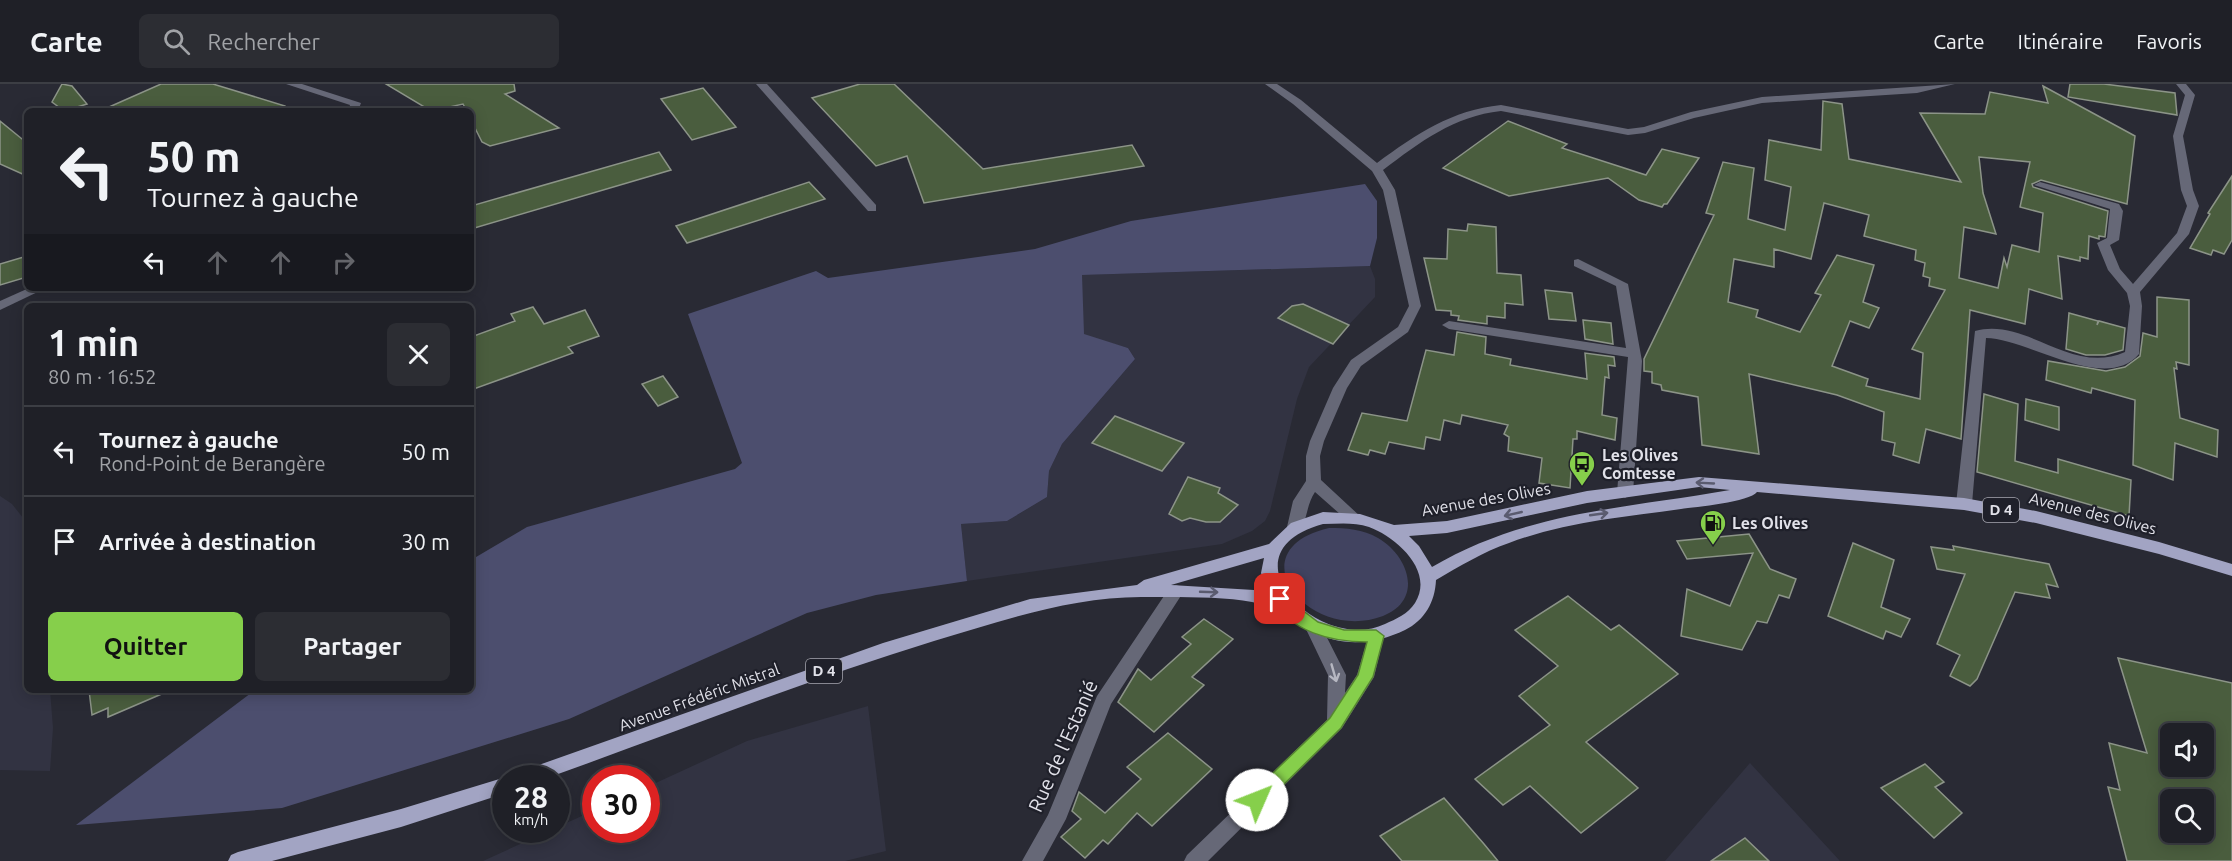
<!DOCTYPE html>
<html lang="fr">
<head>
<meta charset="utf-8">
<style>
  :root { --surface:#1f2027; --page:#2c2d33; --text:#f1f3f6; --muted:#a1a3a7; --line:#3c3e44; --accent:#86cf4b }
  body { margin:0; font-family:Ubuntu,sans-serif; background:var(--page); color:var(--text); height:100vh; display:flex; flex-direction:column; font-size:22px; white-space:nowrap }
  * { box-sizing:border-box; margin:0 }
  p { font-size:20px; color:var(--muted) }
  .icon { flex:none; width:33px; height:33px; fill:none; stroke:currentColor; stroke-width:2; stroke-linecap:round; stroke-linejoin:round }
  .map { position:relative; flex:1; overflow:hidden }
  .drawer { position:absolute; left:24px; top:219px; width:450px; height:390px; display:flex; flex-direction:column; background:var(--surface); border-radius:9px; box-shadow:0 3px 15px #0003,0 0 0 2px var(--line) }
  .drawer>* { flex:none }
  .hud { position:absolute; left:24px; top:24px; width:450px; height:183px; border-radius:9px; box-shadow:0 3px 15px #0003,0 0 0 2px var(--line); background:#1f2027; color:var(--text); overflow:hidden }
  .buttons { position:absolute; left:2160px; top:639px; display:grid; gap:12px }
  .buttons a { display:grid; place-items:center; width:54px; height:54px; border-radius:9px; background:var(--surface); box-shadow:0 3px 15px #0003,0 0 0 2px var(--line); font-size:30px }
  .speed { position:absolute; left:492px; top:681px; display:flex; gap:12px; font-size:30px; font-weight:700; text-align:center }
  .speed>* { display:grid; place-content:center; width:78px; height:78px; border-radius:50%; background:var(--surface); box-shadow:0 3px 15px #0003,0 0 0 2px var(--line); line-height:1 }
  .speed small { font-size:15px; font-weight:400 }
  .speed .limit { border:9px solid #d22; background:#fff; color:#111 }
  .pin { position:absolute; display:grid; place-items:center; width:51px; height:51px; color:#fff; margin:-26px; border-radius:12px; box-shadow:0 3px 9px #0006 }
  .me { position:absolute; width:66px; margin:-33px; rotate:46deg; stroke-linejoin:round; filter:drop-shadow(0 0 4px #0008) }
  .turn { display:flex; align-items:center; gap:21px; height:126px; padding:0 24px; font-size:27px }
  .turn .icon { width:78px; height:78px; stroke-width:2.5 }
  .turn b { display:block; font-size:42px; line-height:51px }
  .lanes { display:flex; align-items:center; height:57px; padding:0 24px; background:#0003; justify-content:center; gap:30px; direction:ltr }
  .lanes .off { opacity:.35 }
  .round { display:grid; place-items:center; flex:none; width:63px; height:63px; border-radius:9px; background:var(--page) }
  .head { display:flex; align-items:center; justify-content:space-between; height:102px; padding:0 24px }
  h1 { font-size:36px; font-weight:600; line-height:45px }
  .cta { display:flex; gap:12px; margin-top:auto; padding:12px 24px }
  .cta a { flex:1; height:69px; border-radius:9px; background:var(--accent); color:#111; font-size:24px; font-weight:600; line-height:69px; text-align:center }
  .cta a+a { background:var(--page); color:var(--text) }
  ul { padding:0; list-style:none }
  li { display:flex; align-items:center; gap:18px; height:90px; padding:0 24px; border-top:2px solid var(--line) }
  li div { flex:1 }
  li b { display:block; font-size:22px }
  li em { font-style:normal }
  header { display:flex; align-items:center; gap:36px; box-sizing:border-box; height:84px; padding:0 30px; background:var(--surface); border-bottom:2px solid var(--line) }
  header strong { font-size:28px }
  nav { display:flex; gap:33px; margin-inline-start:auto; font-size:21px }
  .search { width:420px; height:54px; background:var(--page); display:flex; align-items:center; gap:15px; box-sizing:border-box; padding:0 21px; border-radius:9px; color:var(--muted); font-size:22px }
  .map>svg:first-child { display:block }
  .built { fill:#323342 }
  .green { fill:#414360 }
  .forest { fill:#4c4e6e }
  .building { fill:#4a5d3e; stroke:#8c9488; stroke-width:1.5; fill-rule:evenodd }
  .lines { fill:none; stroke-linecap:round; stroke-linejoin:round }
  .street { fill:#666877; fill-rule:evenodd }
  .primary { fill:#a2a4c3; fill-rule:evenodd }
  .oneway { stroke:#5a5b6f }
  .oneway2 { stroke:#b6b7c1 }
  .route { fill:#86cf4b; stroke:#578731; stroke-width:1.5 }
  .labels { text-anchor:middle; stroke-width:4.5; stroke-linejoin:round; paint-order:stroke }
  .shield { fill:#1f202a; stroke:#a7a7b0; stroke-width:1.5 }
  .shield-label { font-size:15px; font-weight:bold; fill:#e1e1e9 }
  .poi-label { font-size:16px; font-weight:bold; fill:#e1e1e9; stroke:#1f202a; text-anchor:start }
  .street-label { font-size:16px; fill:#e1e1e9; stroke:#1f202a }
  .near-street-label { font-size:20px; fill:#e1e1e9; stroke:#1f202a }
</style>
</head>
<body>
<header>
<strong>Carte</strong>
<div class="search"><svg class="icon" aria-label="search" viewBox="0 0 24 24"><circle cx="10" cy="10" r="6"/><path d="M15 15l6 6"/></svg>Rechercher</div>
<nav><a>Carte</a><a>Itinéraire</a><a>Favoris</a></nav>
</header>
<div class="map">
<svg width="2232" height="777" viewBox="0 0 2232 777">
  <rect width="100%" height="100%" fill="#292a34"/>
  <g class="built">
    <polygon points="1370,182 1375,195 1375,213 1309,283 1297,315 1270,427 1265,437 1252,447 1222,460 967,497 961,440 1007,437 1047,413 1049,387 1062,360 1135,275 1128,264 1083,251 1081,191"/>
    <polygon points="0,412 12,420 27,439 27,606 50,606 53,644 50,687 0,686"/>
    <polygon points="868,622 886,767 845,777 483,777 595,726 596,746 646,746 647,703 747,657"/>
    <polygon points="1750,679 1840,777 1665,777"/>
  </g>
  <path class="green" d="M1329 444C1346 444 1363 445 1378 454 1409 472 1424 516 1383 532 1309 560 1234 466 1329 444Z"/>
  <polygon class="forest" points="1365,100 1377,117 1377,154 1370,182 1082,191 1084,250 1128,264 1135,275 1062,360 1049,387 1047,413 1007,437 961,440 967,497 876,511 807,529 569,635 282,724 76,741 255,606 471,606 471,476 527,443 735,385 742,379 688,230 816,187 828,194 1035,165 1131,137"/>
  <g class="building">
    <polygon points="62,0 72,2 87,20 64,27 52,18"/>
    <polygon points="161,0 213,0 285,22 284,27 100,27"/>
    <polygon points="386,0 514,0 515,7 505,10 559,44 490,62 482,58 471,36 471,27 467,27 463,20 431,27"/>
    <polygon points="860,0 894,0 983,85 1132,61 1144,82 924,119 907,72 876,82 812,14"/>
    <polygon points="2070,0 2104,0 2175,9 2177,31 2068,13"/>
    <path d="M2043 2 2135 52 2127 120 2041 96 2032 100 2033 103 2108 127 2105 153 2099 152V155L2089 152 2088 175 2080 173V177L2058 172 2062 215 2029 205 2025 240 1970 226 1961 355 1926 345 1919 379 1893 371 1895 359 1882 356 1884 328 1837 311 1749 290 1759 370 1702 361 1698 313 1662 306 1661 301 1652 299V288L1644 287V275L1714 131 1706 129 1723 78 1754 84 1748 135 1785 146 1791 103 1765 96 1769 56 1821 66 1823 17 1842 20 1849 75 1961 98 1920 29 1985 30 1990 8 2048 19ZM1979 73 2030 78 2020 123 2043 129 2039 168 2012 161 2007 183 2004 174 1998 204 1959 194 1964 143 1996 150 1983 109ZM1824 119 1869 131 1864 152 1916 166 1915 176 1925 179 1923 192 1930 194 1929 202 1945 206 1912 265 1923 269 1920 315 1866 302 1868 295 1832 282 1850 237 1869 244 1879 224 1863 218 1874 181 1837 171 1815 209 1821 211 1800 248 1756 233 1758 226 1728 218 1734 175 1774 183V165L1811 175Z"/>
    <polygon points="703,4 736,43 692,56 661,15"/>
    <polygon points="0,37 27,59 27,92 0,80"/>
    <polygon points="1508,37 1567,60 1562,64 1646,91 1662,65 1699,74 1667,120 1664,120 1662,123 1639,116 1608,94 1509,112 1443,84"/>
    <polygon points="659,68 671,86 471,145 471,122"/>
    <polygon points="2232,92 2232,156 2224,170 2213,166 2211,171 2190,164 2210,130 2208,129"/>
    <polygon points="809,98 825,115 687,159 676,142"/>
    <polygon points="1468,140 1496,143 1497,189 1521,191 1523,221 1505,219 1505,234 1487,232 1487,240 1458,236 1459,232 1451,231 1451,227 1436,226 1424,174 1447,175 1448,145 1467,147"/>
    <polygon points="27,172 27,193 0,201 0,180"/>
    <polygon points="1545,206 1572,209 1576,237 1549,235"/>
    <polygon points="2157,213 2189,216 2189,281 2176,278 2177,285 2174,284 2180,334 2218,346 2217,373 2175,359 2173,396 2133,381 2135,316 2092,304 2091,309 2046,296 2048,277 2106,287 2125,283 2140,272 2143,249 2157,253"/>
    <polygon points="1303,220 1349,241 1333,260 1278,234 1292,222"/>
    <polygon points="533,223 544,240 585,226 599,252 568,263 573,269 471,306 471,253 515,237 511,230"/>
    <polygon points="2069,229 2098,237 2097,241 2099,237 2125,244 2123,266 2105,271 2086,271 2066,265"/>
    <polygon points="1583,236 1611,239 1613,260 1585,255"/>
    <polygon points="1457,248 1486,253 1485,270 1511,275 1510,281 1587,295 1585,269 1614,273 1615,282 1608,281 1609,294 1605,293 1602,331 1617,334 1615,356 1577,347 1577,355 1573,355 1570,404 1539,399 1542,374 1508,367 1509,353 1504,350 1508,341 1462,331 1460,340 1444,336 1440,356 1426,353 1424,365 1389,358 1385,370 1370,366 1368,371 1348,366 1362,329 1407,337 1426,266 1454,271"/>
    <polygon points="663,292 678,313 658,322 642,300"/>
    <polygon points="1984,310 2018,320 2015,377 2058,389 2058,375 2131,396 2129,432 1977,388"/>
    <polygon points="2026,315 2059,323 2059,346 2025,336"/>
    <polygon points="1115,332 1184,359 1162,387 1092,359"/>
    <polygon points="1188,393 1220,404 1218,409 1238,421 1220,438 1206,438 1190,434 1182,437 1169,430"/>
    <polygon points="1749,450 1770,485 1796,495 1789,514 1779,511 1767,539 1757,537 1742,566 1681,552 1687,505 1730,522 1753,469 1687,475 1677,457"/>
    <polygon points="1853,459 1894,476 1881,523 1910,535 1901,553 1886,547 1883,555 1828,532"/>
    <polygon points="1953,462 2049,480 2058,503 2046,500 2050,514 2015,508 1977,595 1970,602 1950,592 1960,571 1937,560 1965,490 1937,485 1931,463 1954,466"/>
    <polygon points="1568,512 1611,546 1619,541 1678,590 1586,658 1638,704 1581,749 1530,702 1503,721 1475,695 1550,641 1519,612 1558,582 1515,546"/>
    <polygon points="1204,535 1233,555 1192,593 1204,601 1154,648 1118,618 1138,585 1151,596 1191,560 1182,553"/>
    <path d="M2118 574 2232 599V777H2127L2108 703 2120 706 2109 659 2147 669ZM2170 650H2204V682H2170ZM2170 716H2204V748H2170Z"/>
    <polygon points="89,606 171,606 108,633 108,624 92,631"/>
    <polygon points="1168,649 1212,685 1152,742 1137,729 1108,760 1103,756 1085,774 1061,753 1081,735 1072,727 1079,708 1105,729 1141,695 1127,683"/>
    <polygon points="1925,680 1944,698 1935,703 1962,729 1934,754 1881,704"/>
    <polygon points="1444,714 1484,760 1498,777 1402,777 1380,752"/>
    <polygon points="1745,754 1769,777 1711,777"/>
  </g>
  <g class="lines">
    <g class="street">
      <polygon points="286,0 302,0 361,19 358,27 348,27 350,21"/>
      <polygon points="756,0 767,0 876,121 876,127 868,127"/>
      <path d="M1265 0H1277L1301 16 1377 79C1416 50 1452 26 1501 21L1628 45 1644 43 1691 28 1762 13 1955 0 1917 9 1762 19 1694 34 1645 49 1628 51 1501 27C1454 32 1420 58 1383 86L1395 106 1421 222 1408 248 1361 282 1347 304 1324 357 1320 372 1321 396 1362 434 1359 438H1349L1315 408C1307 420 1307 434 1301 447H1289L1287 443 1293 417 1306 397V372L1310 357 1333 304 1351 276 1398 243 1409 222 1383 106 1372 87 1293 20Z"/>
      <path d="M2176 0H2186L2195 11 2183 52 2193 106 2199 122 2189 150 2140 208 2142 222 2139 270C2105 310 2027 254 1986 254L1972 420 1969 424H1959L1956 420 1975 247C2027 233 2071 292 2125 268L2130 222 2127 209 2108 186 2097 159 2107 154 2110 125 2034 101 2040 98 2119 120 2123 127 2119 156 2110 161 2120 185 2133 200 2177 149 2187 122 2181 106 2173 52 2185 11Z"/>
      <polygon points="1578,175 1628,200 1642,277 1633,409 1625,414 1617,409 1628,273 1449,245 1442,241 1449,237 1626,264 1616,202 1574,182 1574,176"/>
      <polygon points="29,204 46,204 0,226 0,217"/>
      <polygon points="1176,501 1182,503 1184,507 1111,620 1066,735 1043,777 1022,777 1048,731 1097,612 1170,503"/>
      <polygon points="1313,536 1319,538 1346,591 1345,609 1357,591 1370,547 1376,545 1382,547 1384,552 1374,593 1342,644 1208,777 1184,777 1187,771 1327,636 1328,591 1305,543 1307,538"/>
    </g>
    <g class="primary">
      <path d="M1699 393 1964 414 2036 427 2159 458 2232 480V492L2159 470 2036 439 1964 426 1757 408C1750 418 1695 423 1681 425 1624 433 1564 438 1509 459 1483 468 1460 482 1436 496 1435 518 1425 536 1405 546 1376 560 1342 564 1312 547 1293 537 1274 523 1252 518 1221 512 1173 513 1141 513 1071 513 1001 537 934 557 804 597 676 648 547 694H517L519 688 883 559 1030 515 1137 501 1144 496 1269 460 1291 439 1323 428 1360 430 1394 441 1447 437 1587 407ZM1699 403 1730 406C1623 425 1528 427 1432 483L1419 462 1409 452 1447 449 1587 419ZM1323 440C1338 440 1354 438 1369 443 1396 453 1435 487 1415 519 1408 530 1396 535 1385 540 1320 571 1218 469 1323 440ZM1264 474 1261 489 1270 511 1254 506 1171 501Z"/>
      <polygon points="506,693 511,694 506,694 506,709 401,743 272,777 228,777 231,771 238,768 401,725"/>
    </g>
  </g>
  <defs><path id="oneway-shaft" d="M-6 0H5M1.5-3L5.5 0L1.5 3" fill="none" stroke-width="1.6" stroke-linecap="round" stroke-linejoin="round" transform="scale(1.5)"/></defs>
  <g class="oneway">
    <use href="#oneway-shaft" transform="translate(1705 399) rotate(-177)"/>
    <use href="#oneway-shaft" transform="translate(1513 430) rotate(167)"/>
    <use href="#oneway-shaft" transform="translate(1599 430) rotate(-8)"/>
    <use href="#oneway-shaft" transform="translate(1209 508) rotate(2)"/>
  </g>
  <use class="oneway2" href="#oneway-shaft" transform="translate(1334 589) rotate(74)"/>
  <path class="route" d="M1280 509 1318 538 1344 546H1376L1384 552 1373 593 1341 644 1263 721 1257 723 1251 721 1249 716 1251 710 1330 634 1358 591 1367 558C1332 558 1290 548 1273 515Z"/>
  <defs>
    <g id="bus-pin" transform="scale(1.35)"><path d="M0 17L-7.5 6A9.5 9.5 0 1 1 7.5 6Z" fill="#86cf4b" stroke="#1f202a"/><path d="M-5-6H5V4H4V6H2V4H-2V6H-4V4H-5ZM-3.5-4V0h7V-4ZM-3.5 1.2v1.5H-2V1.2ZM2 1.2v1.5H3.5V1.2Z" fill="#111"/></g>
    <g id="fuel-pin" transform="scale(1.35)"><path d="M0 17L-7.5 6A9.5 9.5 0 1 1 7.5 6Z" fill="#86cf4b" stroke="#1f202a"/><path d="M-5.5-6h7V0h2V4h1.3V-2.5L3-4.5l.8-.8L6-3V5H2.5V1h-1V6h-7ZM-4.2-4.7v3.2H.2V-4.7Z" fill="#111"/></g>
  </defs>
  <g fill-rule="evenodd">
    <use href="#bus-pin" x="1582" y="380"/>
    <use href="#fuel-pin" x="1713" y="439"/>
  </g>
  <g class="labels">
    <g class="shield">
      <rect x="1983" y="414" width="36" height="24" rx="4.5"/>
      <rect x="806" y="575" width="36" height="24" rx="4.5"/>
    </g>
    <g class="shield-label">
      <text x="2001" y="431">D 4</text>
      <text x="824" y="592">D 4</text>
    </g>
    <g class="poi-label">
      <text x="1602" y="377">Les Olives<tspan x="1602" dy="18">Comtesse</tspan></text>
      <text x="1732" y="445">Les Olives</text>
    </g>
    <g class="street-label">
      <text transform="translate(1486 415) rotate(-10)" y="6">Avenue des Olives</text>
      <text transform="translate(2093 429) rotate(14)" y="6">Avenue des Olives</text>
      <text transform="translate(699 613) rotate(-20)" y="6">Avenue Frédéric Mistral</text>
    </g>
    <g class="near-street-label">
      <text transform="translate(1063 662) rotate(-66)" y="7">Rue de l'Estanié</text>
    </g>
  </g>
</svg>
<div class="buttons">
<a><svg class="icon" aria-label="sound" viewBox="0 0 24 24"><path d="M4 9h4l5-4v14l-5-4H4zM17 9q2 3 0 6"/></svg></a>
<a><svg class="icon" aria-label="search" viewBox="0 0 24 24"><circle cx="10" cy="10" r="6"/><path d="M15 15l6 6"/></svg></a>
</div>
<div class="speed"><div>28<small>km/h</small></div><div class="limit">30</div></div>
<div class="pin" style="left:1280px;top:515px;background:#d93025"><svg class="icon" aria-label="arrive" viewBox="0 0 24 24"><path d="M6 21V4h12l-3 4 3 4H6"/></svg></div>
<svg class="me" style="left:1257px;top:716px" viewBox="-20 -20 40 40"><circle r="19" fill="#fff"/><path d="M0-13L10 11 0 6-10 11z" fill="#86cf4b"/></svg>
<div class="hud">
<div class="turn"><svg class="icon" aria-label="left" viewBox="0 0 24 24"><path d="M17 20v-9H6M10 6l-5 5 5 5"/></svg><div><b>50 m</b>Tournez à gauche</div></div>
<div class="lanes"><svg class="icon" aria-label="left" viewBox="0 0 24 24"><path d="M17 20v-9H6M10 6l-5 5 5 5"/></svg><svg class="icon off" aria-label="ahead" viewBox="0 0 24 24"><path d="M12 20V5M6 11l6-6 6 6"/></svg><svg class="icon off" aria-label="ahead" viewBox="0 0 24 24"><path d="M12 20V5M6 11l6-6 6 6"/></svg><svg class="icon off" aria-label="right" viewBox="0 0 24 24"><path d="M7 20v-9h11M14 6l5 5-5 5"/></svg></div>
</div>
<section class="drawer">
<div class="head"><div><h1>1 min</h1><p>80 m · 16:52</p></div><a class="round"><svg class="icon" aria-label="close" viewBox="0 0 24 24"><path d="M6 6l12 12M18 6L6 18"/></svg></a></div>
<ul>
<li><svg class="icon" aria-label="left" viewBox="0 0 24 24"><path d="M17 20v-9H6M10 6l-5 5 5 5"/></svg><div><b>Tournez à gauche</b><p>Rond-Point de Berangère</p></div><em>50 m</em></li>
<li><svg class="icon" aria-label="arrive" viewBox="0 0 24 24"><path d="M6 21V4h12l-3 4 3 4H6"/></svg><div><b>Arrivée à destination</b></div><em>30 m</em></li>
</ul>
<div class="cta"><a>Quitter</a><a>Partager</a></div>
</section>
</div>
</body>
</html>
